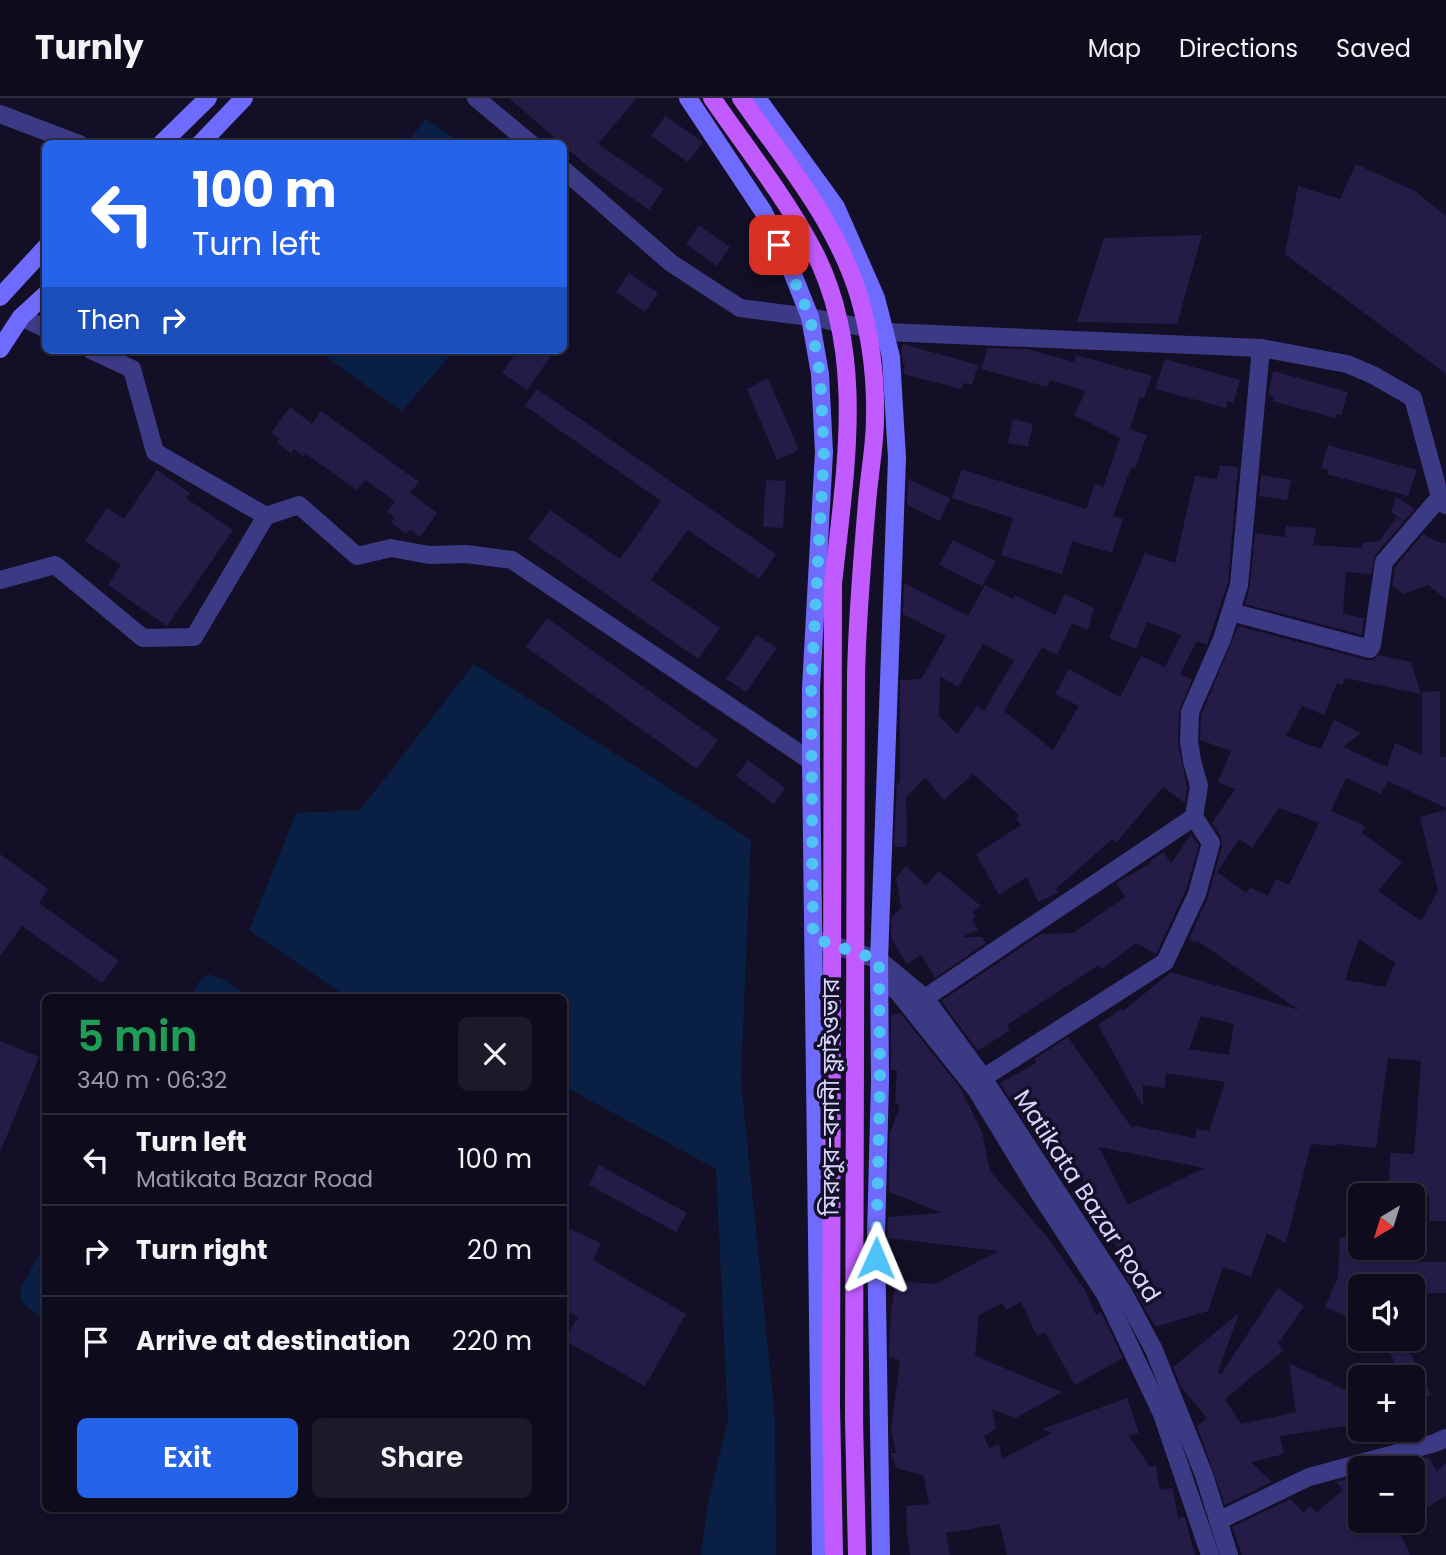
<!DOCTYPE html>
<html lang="en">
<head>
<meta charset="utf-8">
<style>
  :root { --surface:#0e0b1c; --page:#1c1929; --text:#f1f3f6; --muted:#9b9ba3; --line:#2e2b3b; --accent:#2563eb }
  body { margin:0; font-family:Poppins,"Noto Sans Bengali",sans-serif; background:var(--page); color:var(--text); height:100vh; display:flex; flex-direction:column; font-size:26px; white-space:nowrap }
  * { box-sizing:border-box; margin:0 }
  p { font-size:23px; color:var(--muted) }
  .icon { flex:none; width:38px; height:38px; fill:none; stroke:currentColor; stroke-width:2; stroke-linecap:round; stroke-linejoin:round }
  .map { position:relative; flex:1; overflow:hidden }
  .drawer { position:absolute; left:42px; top:896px; width:525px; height:518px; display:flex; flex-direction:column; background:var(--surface); border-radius:10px; box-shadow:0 2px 5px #0004,0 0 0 2px var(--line) }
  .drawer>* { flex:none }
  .top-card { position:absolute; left:42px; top:42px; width:525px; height:214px; border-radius:10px; box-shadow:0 2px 5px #0004,0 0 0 2px var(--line); background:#2563eb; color:#fff; overflow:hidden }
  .needle { width:46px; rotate:218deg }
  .tools { position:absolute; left:1348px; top:1085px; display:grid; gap:14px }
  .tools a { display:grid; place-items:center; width:77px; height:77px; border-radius:10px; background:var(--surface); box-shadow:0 2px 5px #0004,0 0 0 2px var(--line); font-size:35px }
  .pin { position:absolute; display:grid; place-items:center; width:60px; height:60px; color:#fff; margin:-30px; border-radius:14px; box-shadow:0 4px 10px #0006 }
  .me { position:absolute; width:77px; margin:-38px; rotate:1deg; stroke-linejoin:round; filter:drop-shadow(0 0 5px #0008) }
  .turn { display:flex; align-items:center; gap:24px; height:147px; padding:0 35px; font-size:32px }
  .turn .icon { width:91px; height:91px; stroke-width:2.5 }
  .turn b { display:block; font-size:49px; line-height:60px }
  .then { display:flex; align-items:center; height:66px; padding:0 35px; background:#0003; gap:14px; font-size:26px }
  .round { display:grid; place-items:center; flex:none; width:74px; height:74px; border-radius:10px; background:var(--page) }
  .head { display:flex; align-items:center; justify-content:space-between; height:119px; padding:0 35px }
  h1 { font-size:42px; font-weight:600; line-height:52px; color:#1e9e55 }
  .button { display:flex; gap:14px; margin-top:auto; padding:14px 35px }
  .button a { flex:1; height:80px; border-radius:10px; background:var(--accent); color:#fff; font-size:28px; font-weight:600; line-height:80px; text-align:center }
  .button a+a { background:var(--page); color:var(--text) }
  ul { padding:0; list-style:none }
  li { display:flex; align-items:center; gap:21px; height:91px; padding:0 35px; border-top:2px solid var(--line) }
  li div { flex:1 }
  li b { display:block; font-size:26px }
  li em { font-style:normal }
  header { display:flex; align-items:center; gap:42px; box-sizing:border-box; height:98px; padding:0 35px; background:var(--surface); border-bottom:2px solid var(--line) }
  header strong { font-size:33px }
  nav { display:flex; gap:38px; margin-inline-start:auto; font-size:24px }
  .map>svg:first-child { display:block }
  .water { fill:#0a1f44 }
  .building { fill:#241b47; fill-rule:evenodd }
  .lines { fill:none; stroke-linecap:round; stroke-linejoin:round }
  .minor { stroke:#3d3a85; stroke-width:18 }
  .tertiary { stroke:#3d3a85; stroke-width:18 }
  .secondary { stroke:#6f6bff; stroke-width:18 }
  .primary { stroke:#c25bff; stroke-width:18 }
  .primary-bridge { stroke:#c25bff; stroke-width:18 }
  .route { stroke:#4fc3f7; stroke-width:12; stroke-dasharray:0 21.6 }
  .labels { text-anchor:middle; stroke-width:7; stroke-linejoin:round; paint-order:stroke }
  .street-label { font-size:24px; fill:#d9d4ff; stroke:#130f26 }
</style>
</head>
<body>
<header>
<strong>Turnly</strong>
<nav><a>Map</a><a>Directions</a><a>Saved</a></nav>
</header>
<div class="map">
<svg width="1446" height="1457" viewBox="0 0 1446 1457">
  <rect width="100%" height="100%" fill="#130f26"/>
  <g class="water">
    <polygon points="426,20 426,21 461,45 407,45"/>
    <polygon points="316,252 455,252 402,313"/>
    <polygon points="474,566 751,742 741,983 775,1322 776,1457 701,1457 708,1404 728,1323 716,1071 564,988 564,900 401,900 396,897 394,899 347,899 249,832 296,715 360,712"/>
    <polygon points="208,876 224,882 248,899 190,899 199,884"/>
    <polygon points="45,1147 45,1224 20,1202 21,1189"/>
  </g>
  <g class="building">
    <polygon points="509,0 637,0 598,46 664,91 649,112 591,71"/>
    <polygon points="665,18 703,44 688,64 651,38"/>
    <polygon points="1356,66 1415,93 1446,118 1446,276 1285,156 1298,88 1340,101"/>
    <polygon points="699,127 730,149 717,168 686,146"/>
    <polygon points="1202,137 1177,226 1077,224 1104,140"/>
    <polygon points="629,175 658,195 645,214 616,194"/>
    <polygon points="903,246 978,267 972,287 964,285 961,291 903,276 905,266 903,266 901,253"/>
    <polygon points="988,250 1027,251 1074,264 1076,257 1152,278 1144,300 1140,299 1130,331 1147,337 1135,371 1131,370 1113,418 1123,421 1112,455 1072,443 1062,476 1001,457 1013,420 952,400 962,371 1086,411 1095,386 1103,389 1120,340 1074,317 1086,293 1050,282 1047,289 981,271"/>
    <polygon points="518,252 555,252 527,292 502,275"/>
    <polygon points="1165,261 1240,282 1233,305 1228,303 1226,310 1155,291"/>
    <polygon points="1273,273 1348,294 1341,317 1337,316 1335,320 1272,303 1274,298 1268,297"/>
    <polygon points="768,280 799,352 777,362 747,291"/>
    <polygon points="537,291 776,456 759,481 688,432 651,482 720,530 698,561 528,441 550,412 620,461 661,403 525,308"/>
    <polygon points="290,309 312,326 321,313 419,384 410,395 437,415 420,439 410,431 406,436 391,424 394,419 387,414 395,403 365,382 357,392 306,356 304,359 294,351 291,355 277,345 280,341 271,335"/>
    <polygon points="1013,321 1033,326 1028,349 1008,345"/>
    <polygon points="1328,347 1417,372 1408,398 1327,376 1329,372 1321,370"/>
    <path d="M1220 367 1238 369 1228 485 1207 547 1197 543 1180 576 1192 581 1179 614 1178 645 1187 689 1185 705 1163 689 1116 745 1112 741 1056 791 1058 795 1038 804 1027 779 999 797 976 756 1021 727 1016 721 1019 717 973 676 944 702 925 680 906 699 907 749H894L897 685H900V582L921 581 946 538 903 516 904 485 968 518 985 487 1013 501 1015 497 1055 517 1065 496 1094 510 1088 532 1072 525 1057 557 1042 549 1004 613 1053 652 1079 608 1055 596 1069 571 1120 599 1141 558 1165 569 1181 537 1147 524 1136 551 1109 540 1145 455 1175 465 1195 378 1217 381ZM983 546 1014 562 984 613 977 608 957 636 939 618 940 578 958 589Z"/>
    <polygon points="157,372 190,395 186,400 233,432 167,528 108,487 121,467 85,443 107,410 124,421"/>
    <polygon points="1261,377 1291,382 1287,402 1259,398"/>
    <polygon points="908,381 950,400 940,423 907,407"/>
    <polygon points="766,382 786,383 783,430 763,429"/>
    <polygon points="1396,399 1415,411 1404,423 1391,414"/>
    <polygon points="1397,419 1404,424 1375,457 1371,476 1346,474 1343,516 1364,520 1362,537 1245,506 1250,488 1255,435 1285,439 1286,428 1316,430 1313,447 1362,450 1362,445 1379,443"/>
    <polygon points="1423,436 1435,443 1446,445 1446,501 1428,487 1404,496 1392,488 1395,469"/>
    <polygon points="953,442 996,463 982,488 939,467"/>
    <polygon points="547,520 718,642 697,671 526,549"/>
    <path d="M1238 528 1367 562H1373L1379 557 1411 564 1421 596 1345 580 1342 587 1337 585 1324 617 1302 608 1286 638 1321 651 1334 622 1361 635 1343 649 1387 669 1395 645 1422 657V594L1440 593V659H1446V710L1388 683 1381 696 1346 680 1331 713 1365 728 1362 735 1402 764 1378 793 1421 823 1438 793 1420 719 1446 712V1123H1429V1097H1389L1390 1055 1414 1056 1421 963 1388 960 1376 1050 1336 1046V1048L1311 1046 1286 1145 1267 1135 1251 1179 1223 1169 1208 1213 1156 1229 1118 1166 1124 1163 1077 1069 1059 1076 1000 985 1036 965 1034 961 1068 939 1132 1030 1136 1028 1195 1040 1197 1031 1209 1033 1225 984 1166 975 1165 990 1143 987V1009L1098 927 1121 911 1123 913 1171 874 1299 912 1196 842 1195 845 1189 841 1208 799 1222 748 1221 739 1212 725 1235 691 1218 684 1231 653 1200 642 1201 617ZM1279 710 1319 725 1289 787 1276 781 1268 798 1250 789 1246 795 1217 774 1239 741 1252 750ZM1359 841 1395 865 1385 889 1345 882ZM1201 918 1234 926 1229 957 1189 951ZM1099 1049 1204 1070 1128 1107Z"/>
    <polygon points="757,537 777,550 746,594 726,581"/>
    <polygon points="748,662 785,690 774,706 736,678"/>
    <polygon points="1191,736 1199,747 1186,792 1156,856 1136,845 1102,871 1099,867 1007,927 1010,932 978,953 941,903 1041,836 1073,835 1125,799 1116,785 1151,765 1150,763 1164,754 1171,766"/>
    <polygon points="0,756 48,791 39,805 119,863 102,885 22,828 0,858"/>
    <polygon points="906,768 926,787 939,773 981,808 973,814 976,819 972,822 978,832 962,839 982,839 986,845 935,880 921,857 907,866 891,840 892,819 901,810 896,780"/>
    <polygon points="900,915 961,991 982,1034 990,1073 1048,1140 1085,1192 1096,1217 1101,1214 1123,1260 1075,1287 1045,1234 1037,1238 1021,1204 1006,1212 1002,1205 979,1217 975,1258 1062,1294 1016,1320 992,1311 996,1331 984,1338 989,1350 999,1346 1002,1361 1052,1335 1042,1331 1127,1300 1139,1335 1129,1338 1150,1369 1156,1368 1160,1392 1173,1390 1178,1420 1185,1419 1195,1457 1007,1457 1000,1426 946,1435 950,1457 910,1457 907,1435 906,1408 929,1406 924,1378 896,1370 891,1355 896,1355 891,1332 900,1262 889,1259 891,1214 896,1183 935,1186 998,1153 887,1140 888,1119 942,1115 889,1094 890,1035 900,1007 895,1006 897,972 891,972 891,918"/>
    <polygon points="0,943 39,959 1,1052 0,1052"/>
    <polygon points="599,1067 687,1115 676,1134 589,1087"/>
    <polygon points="564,1128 601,1145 593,1162 686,1216 645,1288 564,1242 578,1219 564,1212"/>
    <polygon points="1340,1139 1357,1140 1356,1150 1412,1150 1414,1164 1446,1164 1446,1195 1425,1195 1425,1183 1387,1188 1358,1188 1355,1182 1347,1184 1356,1223 1325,1209 1338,1179"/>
    <polygon points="1278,1190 1304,1208 1278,1246 1284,1252 1225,1301 1241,1326 1296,1314 1289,1265 1360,1299 1360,1326 1280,1338 1284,1356 1251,1364 1272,1384 1225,1407 1197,1328 1207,1320 1181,1289 1173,1269 1239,1215 1218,1274 1221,1276"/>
    <polygon points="1383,1241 1403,1241 1431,1297 1412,1306 1412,1279 1402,1279"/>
    <polygon points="1428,1359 1437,1373 1446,1365 1446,1398 1412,1418 1412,1363"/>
    <polygon points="1360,1377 1360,1423 1418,1423 1401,1437 1410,1457 1242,1457 1232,1429 1290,1401 1304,1415 1309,1408 1317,1414 1343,1392 1336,1384"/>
  </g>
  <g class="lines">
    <g class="minor">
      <polyline points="0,16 79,46"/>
      <polyline points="21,219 46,231"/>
      <polyline points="91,252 132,271 155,354 266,418 299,407 357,458 391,450 429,457 466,456 512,462 811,663"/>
      <polyline points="0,482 55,467 143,540 194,539 266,418"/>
      <polyline points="1231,514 1370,551 1372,547 1384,464 1440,399"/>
      <polyline points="818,842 879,862 925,900 977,971 1124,1196 1154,1252 1204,1377 1229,1457"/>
      <polyline points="879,883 897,893 977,993 1039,1095 1105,1196 1162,1316 1210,1457"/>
      <polyline points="925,900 1194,719"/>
      <polyline points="983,980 1165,864 1197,796 1211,745 1194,719 1199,688 1192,663 1189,643 1190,614 1222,541 1239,487 1261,250"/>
      <polyline points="1218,1423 1309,1379 1435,1345 1446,1340"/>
    </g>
    <g class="tertiary">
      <polyline points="476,0 531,46"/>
      <polyline points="564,72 671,165 740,210 810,219 886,234 1261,250 1347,266 1373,277 1413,300 1440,399 1446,407"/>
    </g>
    <g class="secondary">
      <polyline points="688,0 763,113 788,164 810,219 820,276 824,354 811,590 811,663 821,1457"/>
      <polyline points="757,0 836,109 876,200 891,259 897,360 879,862 880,983 876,1138 881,1457"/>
      <polyline points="161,46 208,0"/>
      <polyline points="200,46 244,0"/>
      <polyline points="0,199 46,149"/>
      <polyline points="0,251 21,219 46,196"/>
    </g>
    <g class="primary">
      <polyline points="831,1307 834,1457"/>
      <polyline points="854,1320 857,1457"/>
    </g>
    <g class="primary-bridge">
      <path d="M712 0C745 48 782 95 810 146 868 250 845 373 833 486L831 1307"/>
      <path d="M741 0C784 62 835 122 858 195 870 235 876 279 875 320 875 348 869 377 867 405 862 463 857 521 856 579L854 1320"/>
    </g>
  </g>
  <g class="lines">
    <polyline class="route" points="779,147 810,219 820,276 824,354 811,590 813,840 879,862 880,983 876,1160"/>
  </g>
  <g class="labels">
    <g class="street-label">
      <text transform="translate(831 999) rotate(-90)" y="8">মিরপুর-বনানী ফ্লাইওভার</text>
      <text transform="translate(1087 1098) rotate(57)" y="8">Matikata Bazar Road</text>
    </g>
  </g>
</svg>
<div class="tools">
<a><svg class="needle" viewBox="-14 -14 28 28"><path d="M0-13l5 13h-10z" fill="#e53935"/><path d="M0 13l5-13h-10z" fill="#9b9ba3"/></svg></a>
<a><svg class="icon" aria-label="sound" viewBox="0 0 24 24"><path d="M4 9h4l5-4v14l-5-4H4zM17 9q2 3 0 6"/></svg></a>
<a>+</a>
<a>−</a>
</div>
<div class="pin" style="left:779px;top:147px;background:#d93025"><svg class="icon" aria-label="arrive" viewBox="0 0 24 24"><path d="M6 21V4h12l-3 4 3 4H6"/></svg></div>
<svg class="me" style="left:876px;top:1160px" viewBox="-20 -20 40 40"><path d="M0-17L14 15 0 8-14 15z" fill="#4fc3f7" stroke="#fff" stroke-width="4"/></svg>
<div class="top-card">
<div class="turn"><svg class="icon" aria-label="left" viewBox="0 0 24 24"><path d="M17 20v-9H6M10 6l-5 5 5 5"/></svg><div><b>100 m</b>Turn left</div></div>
<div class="then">Then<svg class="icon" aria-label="right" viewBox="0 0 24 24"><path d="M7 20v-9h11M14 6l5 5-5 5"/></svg></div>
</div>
<section class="drawer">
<div class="head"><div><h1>5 min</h1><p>340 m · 06:32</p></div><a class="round"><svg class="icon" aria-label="close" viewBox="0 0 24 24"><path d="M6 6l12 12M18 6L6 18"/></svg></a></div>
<ul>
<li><svg class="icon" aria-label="left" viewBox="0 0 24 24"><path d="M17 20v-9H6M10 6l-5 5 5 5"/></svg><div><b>Turn left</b><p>Matikata Bazar Road</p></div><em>100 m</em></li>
<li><svg class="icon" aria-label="right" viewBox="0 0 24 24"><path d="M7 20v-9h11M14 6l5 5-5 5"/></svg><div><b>Turn right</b></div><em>20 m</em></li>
<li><svg class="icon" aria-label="arrive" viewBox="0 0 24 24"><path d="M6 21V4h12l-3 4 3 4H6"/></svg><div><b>Arrive at destination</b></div><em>220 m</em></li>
</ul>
<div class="button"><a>Exit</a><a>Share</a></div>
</section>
</div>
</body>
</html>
